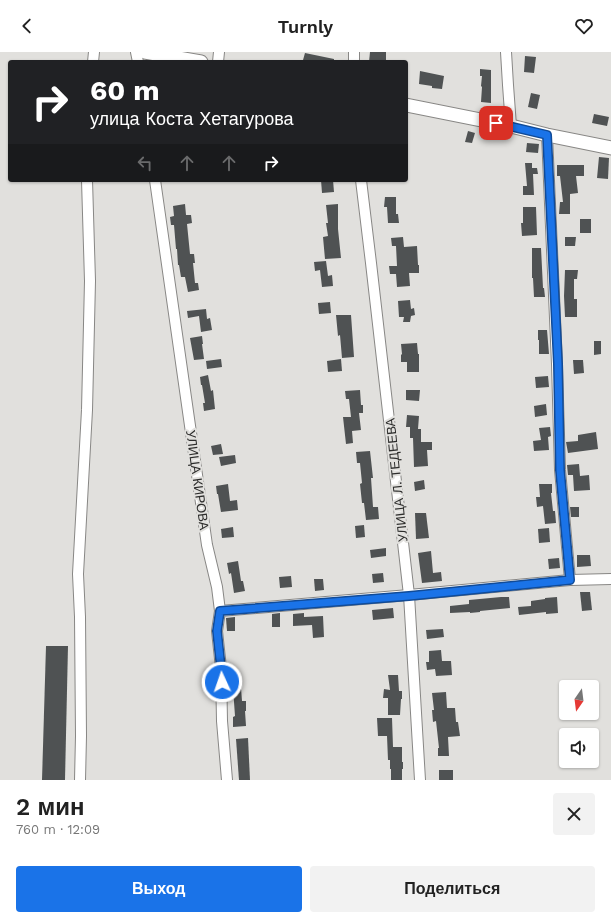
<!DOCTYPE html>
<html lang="ru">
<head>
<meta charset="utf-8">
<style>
  :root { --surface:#fff; --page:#f2f2f2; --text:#222; --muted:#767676; --accent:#1a73e8 }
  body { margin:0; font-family:"Work Sans",sans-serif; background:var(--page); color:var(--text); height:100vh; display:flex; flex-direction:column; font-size:15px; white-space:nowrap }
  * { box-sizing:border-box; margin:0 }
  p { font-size:13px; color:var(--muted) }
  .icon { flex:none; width:22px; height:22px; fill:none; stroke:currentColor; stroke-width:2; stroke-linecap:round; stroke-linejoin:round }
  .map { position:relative; height:728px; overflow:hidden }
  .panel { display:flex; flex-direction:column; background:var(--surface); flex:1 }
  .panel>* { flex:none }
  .banner { position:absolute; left:8px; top:8px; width:400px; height:122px; border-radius:4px; box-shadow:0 1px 3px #0004; background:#202124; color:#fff; overflow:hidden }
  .needle { width:26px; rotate:194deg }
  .buttons { position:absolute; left:559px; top:628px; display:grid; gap:8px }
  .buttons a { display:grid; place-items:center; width:40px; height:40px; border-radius:4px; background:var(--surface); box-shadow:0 1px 3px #0004; font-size:20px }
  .pin { position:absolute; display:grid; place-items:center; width:34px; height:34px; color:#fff; margin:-17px; border-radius:8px; box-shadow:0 2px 6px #0006 }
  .me { position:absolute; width:44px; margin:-22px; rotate:357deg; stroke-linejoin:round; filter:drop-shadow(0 0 3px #0008) }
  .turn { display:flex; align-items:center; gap:14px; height:84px; padding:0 16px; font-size:18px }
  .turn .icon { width:52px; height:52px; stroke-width:2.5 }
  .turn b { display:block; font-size:28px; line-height:34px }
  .lanes { display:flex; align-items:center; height:38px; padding:0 16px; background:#0003; justify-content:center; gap:20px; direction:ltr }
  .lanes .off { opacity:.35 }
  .round { display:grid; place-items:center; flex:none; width:42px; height:42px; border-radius:4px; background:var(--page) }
  .summary { display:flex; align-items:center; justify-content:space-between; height:68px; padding:0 16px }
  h1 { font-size:24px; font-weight:600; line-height:30px }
  .button { display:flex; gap:8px; margin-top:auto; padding:8px 16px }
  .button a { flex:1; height:46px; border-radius:4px; background:var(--accent); color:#fff; font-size:16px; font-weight:600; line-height:46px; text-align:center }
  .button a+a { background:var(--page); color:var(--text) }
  header { display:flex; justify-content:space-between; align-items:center; height:52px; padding:0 16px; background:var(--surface); font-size:18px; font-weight:600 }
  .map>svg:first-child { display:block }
  .building { fill:#4f5253 }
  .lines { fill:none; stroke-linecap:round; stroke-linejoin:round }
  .minor-casing { stroke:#888785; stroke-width:12 }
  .major-casing { stroke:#888785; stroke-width:15 }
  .minor { stroke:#fff; stroke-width:10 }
  .major { stroke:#fff; stroke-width:13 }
  .route-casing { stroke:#114b97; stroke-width:10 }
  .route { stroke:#1a73e8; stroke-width:7 }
  .labels { text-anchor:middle; stroke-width:4; stroke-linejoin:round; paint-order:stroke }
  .street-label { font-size:13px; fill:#2d2d2c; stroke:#e1e0dd }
</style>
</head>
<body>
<header><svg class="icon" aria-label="back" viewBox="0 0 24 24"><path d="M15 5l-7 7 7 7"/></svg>Turnly<svg class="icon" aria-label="heart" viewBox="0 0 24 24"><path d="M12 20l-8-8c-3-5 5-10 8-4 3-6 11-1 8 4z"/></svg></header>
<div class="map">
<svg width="611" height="728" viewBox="0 0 611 728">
  <rect width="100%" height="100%" fill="#e1e0dd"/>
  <g class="building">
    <polygon points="370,0 386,0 386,10 369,10"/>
    <polygon points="305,1 334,7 334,10 312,10 303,8"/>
    <polygon points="525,4 536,5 534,21 524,20"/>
    <polygon points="480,17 491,18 491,51 481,50 482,35 481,34 482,24 480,24"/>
    <polygon points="420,19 444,24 442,37 432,36 432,34 419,32"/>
    <polygon points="531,41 540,43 537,57 528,55"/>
    <polygon points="594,62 609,65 607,74 592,71"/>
    <polygon points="468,79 475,81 472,91 465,90"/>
    <polygon points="527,91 539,92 538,101 526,100"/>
    <polygon points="599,105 609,106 608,127 597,126"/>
    <polygon points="525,111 532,111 532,116 537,116 538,122 533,122 534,143 523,143 523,134 527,134"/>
    <polygon points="557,113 584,113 584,124 576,124 578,141 570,142 570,162 559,162 560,150 563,150 560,124 557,124"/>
    <polygon points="321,128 333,128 334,140 322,141"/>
    <polygon points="385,145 396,145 396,162 398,162 399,171 388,171 387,155 384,155"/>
    <polygon points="185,152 186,163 191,163 192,171 187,172 190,202 194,202 195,211 193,211 195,231 198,231 199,238 188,240 185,225 181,225 179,213 178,213 177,197 176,197 174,173 171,173 170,165 174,164 173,154"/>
    <polygon points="338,152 338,177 341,206 325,207 323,185 328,184 326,171 328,171 326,153"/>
    <polygon points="523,155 536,155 537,183 522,184 521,171 523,171"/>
    <rect x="580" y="167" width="11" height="14"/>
    <polygon points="403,185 404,195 417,194 418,213 419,213 419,221 409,221 410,234 397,235 396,222 390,222 389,214 397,214 396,194 392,194 391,186"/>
    <polygon points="565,185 576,185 575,194 565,194"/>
    <polygon points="532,196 541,196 543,236 544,236 545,245 534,245 533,226 532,226"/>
    <polygon points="326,209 328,224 332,223 333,234 322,235 320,218 315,219 314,210"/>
    <polygon points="565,218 578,218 577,227 574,227 574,247 577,247 577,265 565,265 564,244"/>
    <polygon points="410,248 411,257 414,256 415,263 411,264 410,270 403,270 404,265 399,265 398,249"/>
    <polygon points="330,250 331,261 319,262 318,251"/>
    <polygon points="206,257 207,267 210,266 212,278 201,280 199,264 188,266 187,259"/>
    <polygon points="336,263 351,263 354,305 342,306 340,283 338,284"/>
    <polygon points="538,278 547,278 549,302 539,302 539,288 538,288"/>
    <polygon points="202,284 203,292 202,292 204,307 194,308 190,286"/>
    <polygon points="594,289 601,289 601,302 594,303"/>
    <polygon points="417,291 418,302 419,302 419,320 407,320 407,310 401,310 401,303 402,302 401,292"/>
    <polygon points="221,307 222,315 207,317 206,309"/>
    <polygon points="341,307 342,319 328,320 327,309"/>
    <polygon points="573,308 583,308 584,321 574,322"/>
    <polygon points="208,323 211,339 213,338 215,357 204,359 203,351 205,351 202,333 201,333 200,325"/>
    <polygon points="548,324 549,335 536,336 535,325"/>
    <polygon points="360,338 361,353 363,353 363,361 359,361 361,378 352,379 353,391 346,392 343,365 351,365 349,347 346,347 345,339"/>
    <polygon points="406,338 420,338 419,349 406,348"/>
    <polygon points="546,352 547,363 535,365 534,354"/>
    <polygon points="407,363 419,364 418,377 421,377 421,390 432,390 432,398 427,398 428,414 414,415 413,386 410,386 410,375 406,375"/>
    <polygon points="550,375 551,384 548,385 549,398 534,399 533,389 541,388 539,376"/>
    <polygon points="596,380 598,397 568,401 566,390 578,389 578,383"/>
    <polygon points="221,392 223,402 213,403 211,394"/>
    <polygon points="370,399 373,426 371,426 373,455 378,455 379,467 366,468 364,451 362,451 360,432 362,431 360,411 357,411 356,400"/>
    <polygon points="235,403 236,411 221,414 219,405"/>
    <polygon points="579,412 580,424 589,423 590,438 574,439 573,423 568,423 567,413"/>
    <polygon points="424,428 425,437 415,439 414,430"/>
    <polygon points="228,432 230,449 237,448 238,458 221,460 218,442 217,442 216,434"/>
    <polygon points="539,432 552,432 552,441 551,441 553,459 555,459 556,471 545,472 543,454 537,455 536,445 540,445"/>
    <polygon points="570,455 579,455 579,465 571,465"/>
    <polygon points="415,461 426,461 429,486 416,487"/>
    <polygon points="364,473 365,485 356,486 355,474"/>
    <polygon points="233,475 234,485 222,486 221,477"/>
    <polygon points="549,476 550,490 539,491 538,477"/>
    <polygon points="386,496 386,504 371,506 370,498"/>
    <polygon points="431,499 433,521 441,520 442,529 422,531 418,501"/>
    <polygon points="577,503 590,503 591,514 577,515"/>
    <polygon points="559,506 560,516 549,517 548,507"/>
    <polygon points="238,509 241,529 243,529 245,539 234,541 231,521 229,522 227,511"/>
    <polygon points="383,521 384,530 373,531 372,522"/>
    <polygon points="291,524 292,535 280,536 279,525"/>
    <polygon points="314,527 323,527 324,538 315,539"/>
    <polygon points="580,540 590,540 592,558 582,559"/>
    <polygon points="501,545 509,545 510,556 480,559 480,560 470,561 470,560 450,561 450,554 469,552 469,548"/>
    <polygon points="557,545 558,561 546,562 546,560 519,563 518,555 531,554 531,549 545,547 545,546"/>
    <polygon points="393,556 394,566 373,568 372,558"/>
    <polygon points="280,561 280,575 272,575 272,562"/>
    <polygon points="304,561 304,565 323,564 324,585 313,586 312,573 293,574 293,562"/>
    <polygon points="235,565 235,579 227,579 226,566"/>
    <polygon points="443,577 444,585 427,587 426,578"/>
    <polygon points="46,594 68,594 65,728 42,728"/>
    <polygon points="441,598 442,609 451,609 452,623 436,624 435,617 427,618 426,610 429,610 429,599"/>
    <polygon points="388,623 398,623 399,639 402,639 402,647 401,647 400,663 388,663 388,646 383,646 384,637 390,638"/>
    <polygon points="233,636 241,636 242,649 246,649 246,659 245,659 246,674 233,675 233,665 235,664"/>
    <polygon points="446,640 447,656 455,656 456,670 458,670 460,684 448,685 449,704 438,704 438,696 439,696 436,669 433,670 432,658 434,658 432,641"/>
    <polygon points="377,666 392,666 393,695 402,695 402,710 403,710 403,717 402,717 402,728 391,728 391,717 390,717 390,708 388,708 387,684 378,684"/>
    <polygon points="248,686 250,728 239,728 236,687"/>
    <rect x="439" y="718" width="14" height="10"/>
  </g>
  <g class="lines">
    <g class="minor-casing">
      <g id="minor">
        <polyline points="136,0 138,10"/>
        <polyline points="354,0 354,10"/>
        <polyline points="506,0 508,33 511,74"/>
        <polyline points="93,10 94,0"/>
        <polyline points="218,10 219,0"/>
        <polyline points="547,83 557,312 560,418 570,528"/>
        <polyline points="155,128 207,493 217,535 220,559 217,579 221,616 222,669 227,728"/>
        <polyline points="361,128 371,211 409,543 420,728"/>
        <polyline points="220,559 409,543 570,528 611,527"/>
        <polyline points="80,728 81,684 80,565 78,522 87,358 90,229 87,128"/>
      </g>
    </g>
    <g class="major-casing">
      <g id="major">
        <polyline points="145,0 201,10"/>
        <polyline points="406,53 511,74 547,83 611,96"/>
      </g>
    </g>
    <use href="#minor" class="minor"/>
    <use href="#major" class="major"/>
  </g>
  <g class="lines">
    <g class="route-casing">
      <polyline id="route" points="222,630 221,616 217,579 220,559 409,544 570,528 560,418 558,312 547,83 496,71"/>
    </g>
    <use href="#route" class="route"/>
  </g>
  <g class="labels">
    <g class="street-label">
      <text transform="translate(198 428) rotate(82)" y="5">УЛИЦА КИРОВА</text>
      <text transform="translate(396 428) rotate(-96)" y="5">УЛИЦА Л. ТЕДЕЕВА</text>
    </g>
  </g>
</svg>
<div class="buttons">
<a><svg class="needle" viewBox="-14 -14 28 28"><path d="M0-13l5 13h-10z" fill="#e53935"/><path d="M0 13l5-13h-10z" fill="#767676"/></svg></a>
<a><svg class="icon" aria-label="sound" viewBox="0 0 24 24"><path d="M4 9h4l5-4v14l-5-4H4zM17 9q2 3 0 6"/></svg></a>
</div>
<div class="pin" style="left:496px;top:71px;background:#d93025"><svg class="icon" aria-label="arrive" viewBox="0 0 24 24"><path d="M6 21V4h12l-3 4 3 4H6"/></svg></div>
<svg class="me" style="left:222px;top:630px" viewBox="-20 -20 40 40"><circle r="17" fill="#1a73e8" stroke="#fff" stroke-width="3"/><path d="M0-11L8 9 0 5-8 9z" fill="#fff"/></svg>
<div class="banner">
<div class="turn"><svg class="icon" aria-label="right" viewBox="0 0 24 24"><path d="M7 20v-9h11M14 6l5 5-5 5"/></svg><div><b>60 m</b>улица Коста Хетагурова</div></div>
<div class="lanes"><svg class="icon off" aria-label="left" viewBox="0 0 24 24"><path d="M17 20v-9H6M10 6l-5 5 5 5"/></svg><svg class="icon off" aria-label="ahead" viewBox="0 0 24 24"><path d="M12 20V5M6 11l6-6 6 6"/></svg><svg class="icon off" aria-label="ahead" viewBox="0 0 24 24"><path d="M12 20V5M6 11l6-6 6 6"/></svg><svg class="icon" aria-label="right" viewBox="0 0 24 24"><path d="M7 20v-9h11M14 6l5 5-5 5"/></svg></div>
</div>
</div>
<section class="panel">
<div class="summary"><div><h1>2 мин</h1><p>760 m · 12:09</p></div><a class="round"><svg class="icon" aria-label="close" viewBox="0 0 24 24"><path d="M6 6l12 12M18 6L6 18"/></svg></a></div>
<div class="button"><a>Выход</a><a>Поделиться</a></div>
</section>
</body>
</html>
